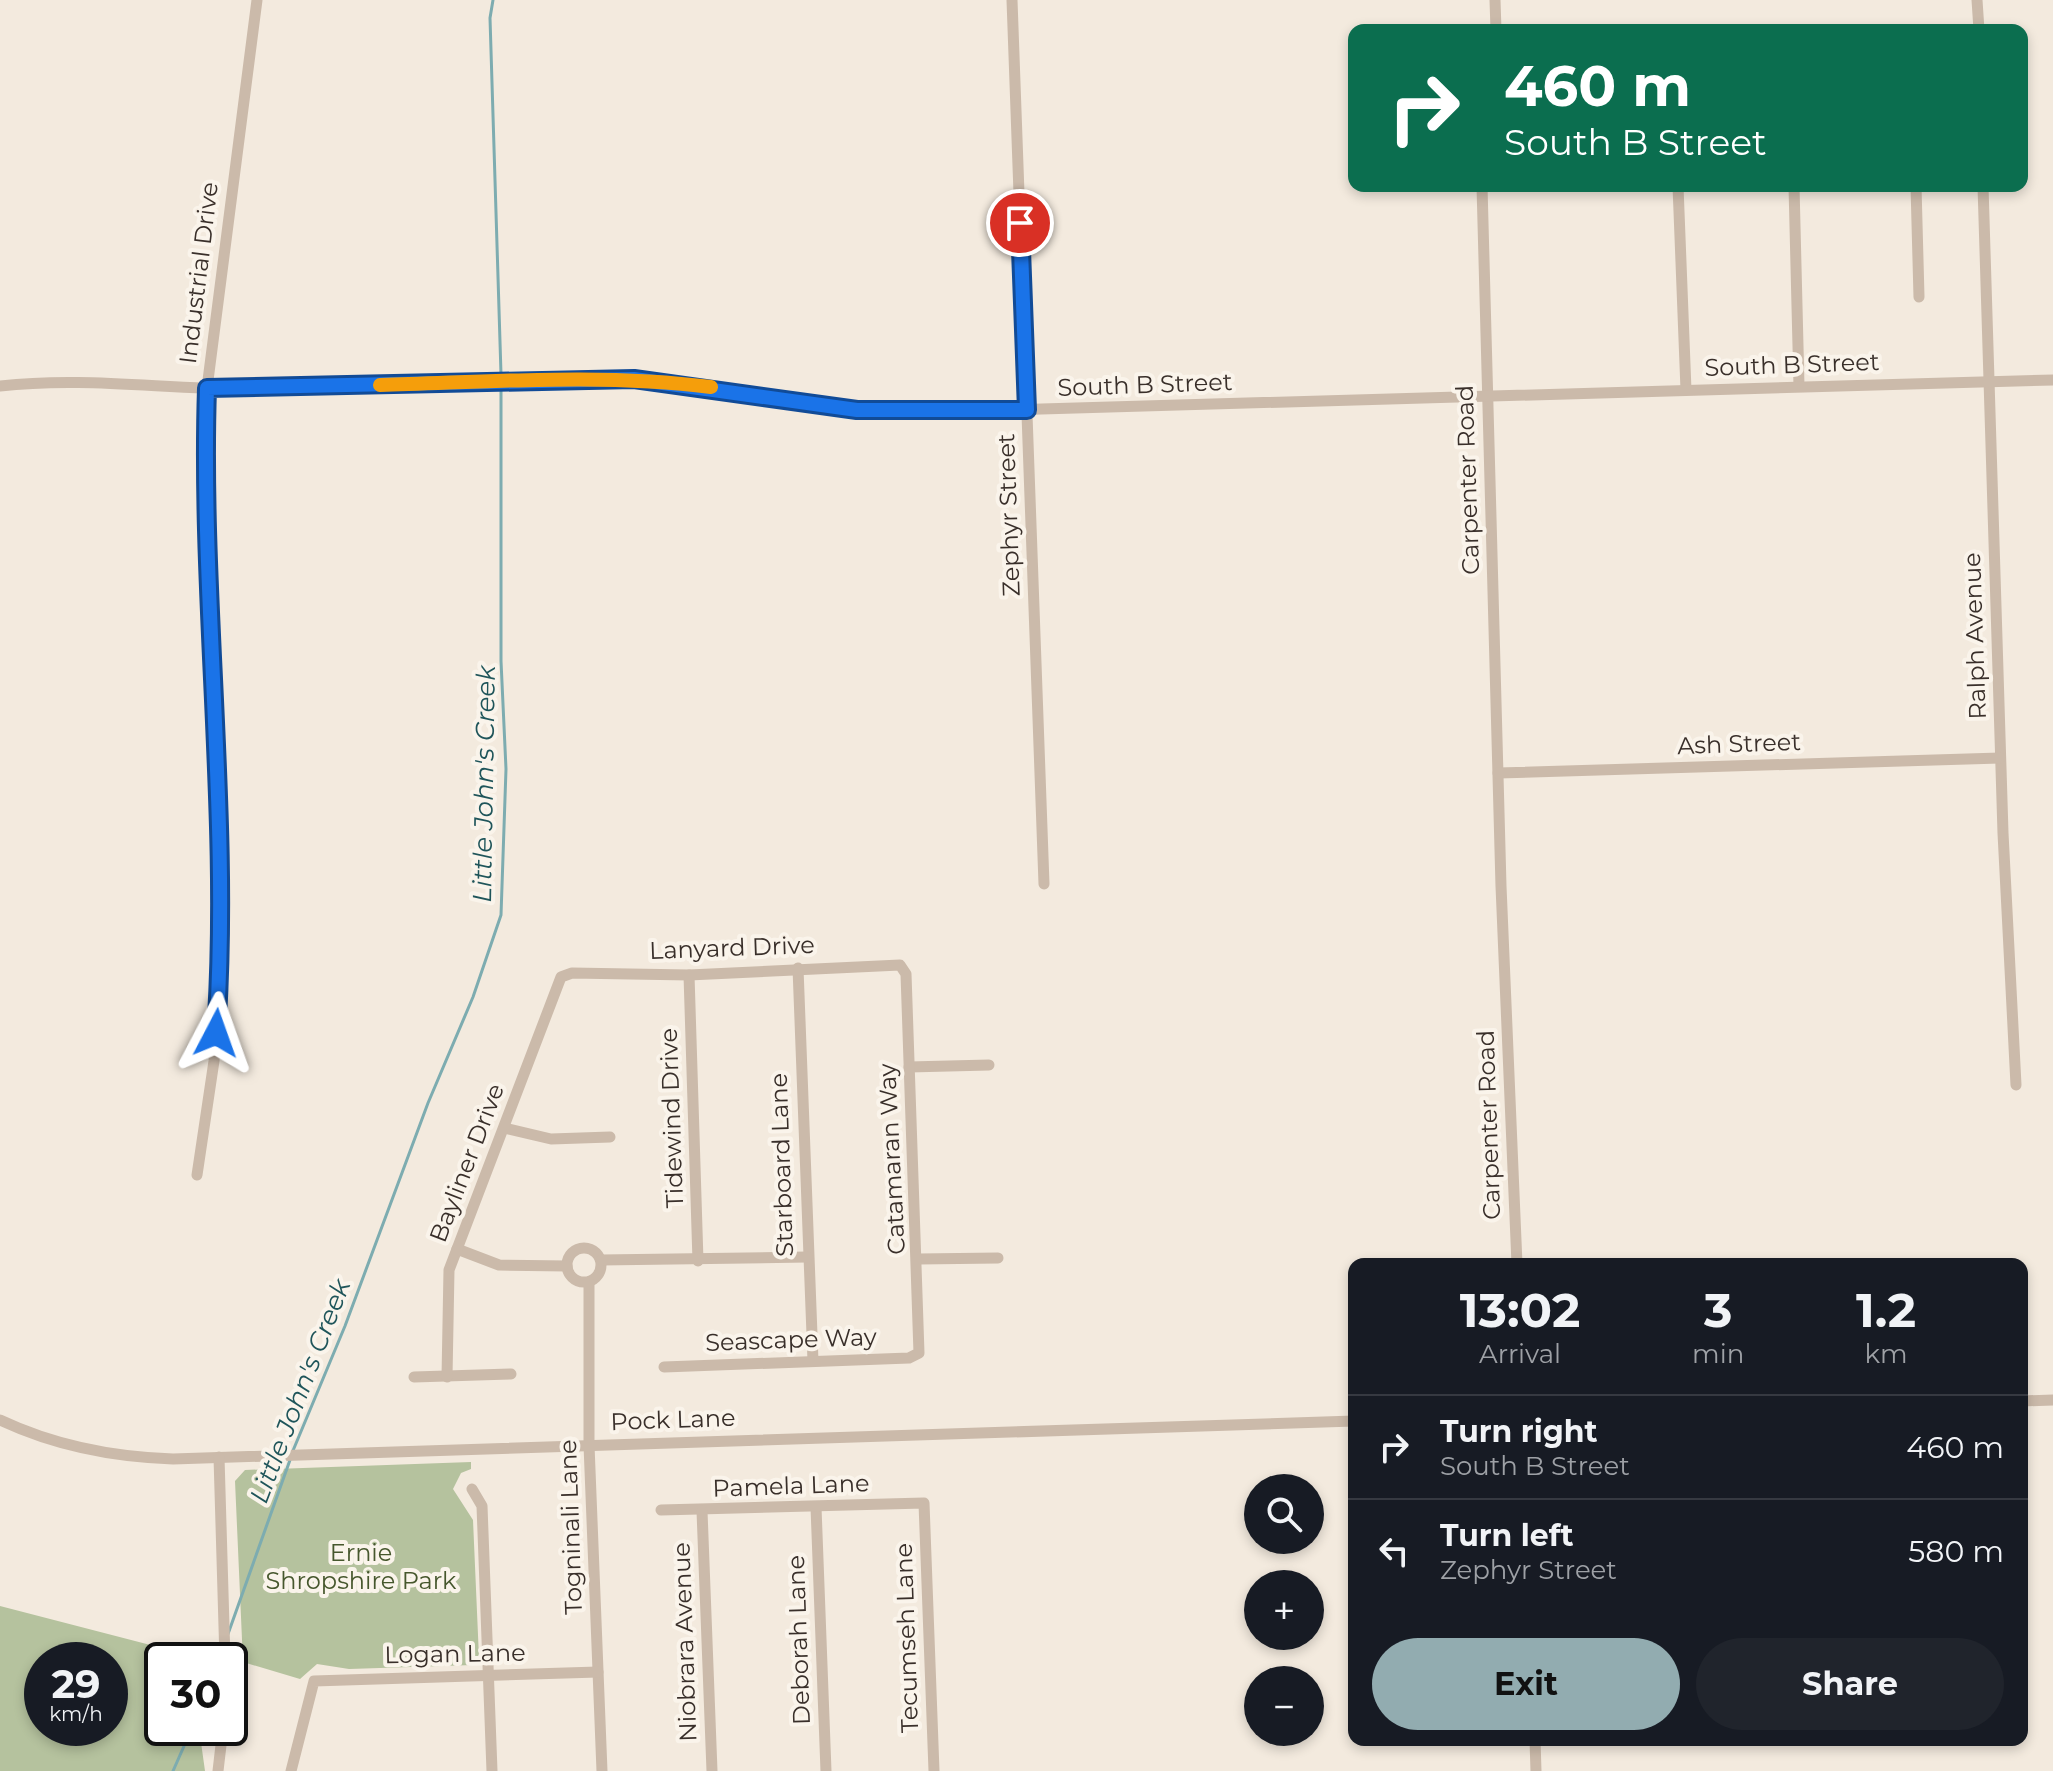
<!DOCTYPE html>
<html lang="en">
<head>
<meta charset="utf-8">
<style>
  :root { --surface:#171b24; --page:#20242c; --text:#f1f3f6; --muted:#9ea1a6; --line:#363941; --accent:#92acb0 }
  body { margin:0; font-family:Montserrat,sans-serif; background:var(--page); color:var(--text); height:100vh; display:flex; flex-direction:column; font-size:30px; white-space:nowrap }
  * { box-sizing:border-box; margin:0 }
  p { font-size:26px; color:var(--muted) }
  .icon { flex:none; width:44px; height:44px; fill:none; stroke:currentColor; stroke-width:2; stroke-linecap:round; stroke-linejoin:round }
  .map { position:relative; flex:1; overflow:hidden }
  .side { position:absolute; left:1348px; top:1258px; width:680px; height:488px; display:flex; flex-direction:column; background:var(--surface); border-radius:16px; box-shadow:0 4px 12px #0003 }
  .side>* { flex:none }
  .banner { position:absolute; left:1348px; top:24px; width:680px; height:168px; border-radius:16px; box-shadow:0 4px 12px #0003; background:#0b6e4f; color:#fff; overflow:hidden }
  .tools { position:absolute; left:1244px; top:1474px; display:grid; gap:16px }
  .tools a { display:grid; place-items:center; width:80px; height:80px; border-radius:50%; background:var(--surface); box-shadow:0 4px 12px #0003; font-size:40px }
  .speed { position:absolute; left:24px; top:1642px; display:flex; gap:16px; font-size:40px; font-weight:700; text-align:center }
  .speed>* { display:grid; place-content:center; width:104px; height:104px; border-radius:50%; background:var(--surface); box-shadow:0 4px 12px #0003; line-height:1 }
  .speed small { font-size:20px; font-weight:400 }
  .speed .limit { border:4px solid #111; border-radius:12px; background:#fff; color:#111 }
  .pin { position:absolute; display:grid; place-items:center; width:68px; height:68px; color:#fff; margin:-34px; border:4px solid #fff; border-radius:50%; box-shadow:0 2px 8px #0007 }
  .me { position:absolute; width:88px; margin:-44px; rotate:4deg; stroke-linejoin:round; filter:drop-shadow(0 0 6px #0008) }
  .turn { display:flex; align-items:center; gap:28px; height:168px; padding:0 24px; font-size:36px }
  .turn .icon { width:104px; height:104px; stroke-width:2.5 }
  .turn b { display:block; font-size:56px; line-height:68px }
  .eta { display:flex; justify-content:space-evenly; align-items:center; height:136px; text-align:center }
  .eta b { font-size:48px; font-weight:700; line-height:56px }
  .button { display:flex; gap:16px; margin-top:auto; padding:16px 24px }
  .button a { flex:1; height:92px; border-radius:48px; background:var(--accent); color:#111; font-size:32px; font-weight:700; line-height:92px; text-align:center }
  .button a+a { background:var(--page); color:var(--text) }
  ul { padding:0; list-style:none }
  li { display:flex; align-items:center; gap:24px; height:104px; padding:0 24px; border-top:2px solid var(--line) }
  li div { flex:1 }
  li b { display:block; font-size:30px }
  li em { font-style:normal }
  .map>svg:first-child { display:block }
  .green { fill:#b5c29e; fill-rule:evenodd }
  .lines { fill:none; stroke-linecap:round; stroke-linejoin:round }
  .stream { stroke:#7dacb0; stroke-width:3 }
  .minor { stroke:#cbbaaa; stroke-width:11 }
  .route-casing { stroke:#114b97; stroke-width:20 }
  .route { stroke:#1a73e8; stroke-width:14 }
  .slow { stroke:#f59e0b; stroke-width:14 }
  .labels { text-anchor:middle; stroke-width:8; stroke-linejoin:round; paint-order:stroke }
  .street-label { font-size:24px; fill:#392f2a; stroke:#faf4eb }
  .park-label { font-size:24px; fill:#46572d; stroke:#faf4eb }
  .water-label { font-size:26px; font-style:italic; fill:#1f555a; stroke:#faf4eb }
</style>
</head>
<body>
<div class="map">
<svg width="2053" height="1771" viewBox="0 0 2053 1771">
  <rect width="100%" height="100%" fill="#f3eade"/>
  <g class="green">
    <polygon points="471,1462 471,1469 461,1473 453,1489 473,1520 479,1658 473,1665 349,1669 317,1664 300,1679 243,1662 235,1481 245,1470"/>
    <path d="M0 1606 189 1655 190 1660H162V1728H199L205 1771H0ZM110 1660V1728H42V1660Z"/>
  </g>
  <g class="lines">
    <g class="stream">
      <polyline points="493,0 490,18 501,374"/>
      <polyline points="292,1453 345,1326 428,1103 473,997 501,915 506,769 501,661 501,381"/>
      <polyline points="228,1634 290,1460"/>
      <polyline points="173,1771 192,1728"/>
    </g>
    <g class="minor">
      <polyline points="1012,0 1044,884"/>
      <polyline points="1495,0 1496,30"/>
      <polyline points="1977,0 1979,30"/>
      <polyline points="1482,186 1501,886 1517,1264"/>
      <polyline points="1678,186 1686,390"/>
      <polyline points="1794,186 1799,386"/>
      <polyline points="1916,186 1919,297"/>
      <polyline points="1983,186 2003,833 2016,1085"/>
      <path d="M0 386C86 376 168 390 254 389 380 387 508 373 635 379 736 384 834 412 935 412L2053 380"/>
      <polyline points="1498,773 2000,758"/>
      <polyline points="798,968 813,1361"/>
      <polyline points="689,975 698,1261"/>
      <polyline points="909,1067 989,1065"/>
      <polyline points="504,1128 551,1139 610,1137"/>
      <polyline points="197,1175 214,1061 222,949 206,471 207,388 257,0"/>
      <circle cx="584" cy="1265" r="17"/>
      <polyline points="457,1249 499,1265 567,1266"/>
      <polyline points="919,1259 998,1258"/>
      <polyline points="601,1260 807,1257"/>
      <polyline points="589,1282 589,1445 602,1771"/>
      <polyline points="414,1377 511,1374"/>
      <polyline points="447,1377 449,1270 561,977 572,973 689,975 900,965 906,974 919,1353 909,1358 664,1367"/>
      <polyline points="2022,1401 2053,1400"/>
      <path d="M0 1420C55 1446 112 1457 173 1459L1354 1421"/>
      <polyline points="219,1457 225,1660"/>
      <polyline points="472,1489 482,1506 492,1771"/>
      <polyline points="816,1507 826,1771"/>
      <polyline points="661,1510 924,1503 934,1771"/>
      <polyline points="702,1511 712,1771"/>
      <polyline points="1535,1740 1536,1771"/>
      <polyline points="218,1771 223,1728"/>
      <polyline points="291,1771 314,1681 598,1672"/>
    </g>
  </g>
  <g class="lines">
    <g class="route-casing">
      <path id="route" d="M216 1033C231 818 200 603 207 388L634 379 857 410H1027L1020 223"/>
    </g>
    <use href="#route" class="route"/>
    <path class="slow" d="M380 385C491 382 601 373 711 387"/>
  </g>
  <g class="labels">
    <g class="street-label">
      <text transform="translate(199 273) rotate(-83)" y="8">Industrial Drive</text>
      <text transform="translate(1792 365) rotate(-2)" y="8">South B Street</text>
      <text transform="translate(1145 385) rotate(-2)" y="8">South B Street</text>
      <text transform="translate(1468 480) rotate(-92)" y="8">Carpenter Road</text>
      <text transform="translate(1009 515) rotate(-92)" y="8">Zephyr Street</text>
      <text transform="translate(1975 636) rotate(-92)" y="8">Ralph Avenue</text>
      <text transform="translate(1739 744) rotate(-2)" y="8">Ash Street</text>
      <text transform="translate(732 948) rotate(-2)" y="8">Lanyard Drive</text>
      <text transform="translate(672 1118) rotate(-92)" y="8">Tidewind Drive</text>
      <text transform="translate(1489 1125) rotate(-92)" y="8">Carpenter Road</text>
      <text transform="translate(892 1159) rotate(-93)" y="8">Catamaran Way</text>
      <text transform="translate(467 1163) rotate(-69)" y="8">Bayliner Drive</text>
      <text transform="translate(782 1165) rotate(-92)" y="8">Starboard Lane</text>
      <text transform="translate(791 1340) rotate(-2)" y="8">Seascape Way</text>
      <text transform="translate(673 1420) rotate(-2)" y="8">Pock Lane</text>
      <text transform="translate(791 1486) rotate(-2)" y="8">Pamela Lane</text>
      <text transform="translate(571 1527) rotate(-92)" y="8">Togninali Lane</text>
      <text transform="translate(907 1638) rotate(-92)" y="8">Tecumseh Lane</text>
      <text transform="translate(799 1640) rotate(-92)" y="8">Deborah Lane</text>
      <text transform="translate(685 1642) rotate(-92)" y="8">Niobrara Avenue</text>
      <text transform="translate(455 1654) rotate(-1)" y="8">Logan Lane</text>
    </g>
    <g class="park-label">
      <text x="361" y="1561">Ernie<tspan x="361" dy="28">Shropshire Park</tspan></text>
    </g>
    <g class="water-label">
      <text transform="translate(484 784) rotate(-89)" y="9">Little John's Creek</text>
      <text transform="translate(300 1391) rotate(-69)" y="9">Little John's Creek</text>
    </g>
  </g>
</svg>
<div class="tools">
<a><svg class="icon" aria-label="search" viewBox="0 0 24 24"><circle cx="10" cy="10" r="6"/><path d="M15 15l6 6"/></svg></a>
<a>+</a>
<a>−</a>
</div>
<div class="speed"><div>29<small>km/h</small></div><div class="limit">30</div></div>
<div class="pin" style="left:1020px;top:223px;background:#d93025"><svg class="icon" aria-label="arrive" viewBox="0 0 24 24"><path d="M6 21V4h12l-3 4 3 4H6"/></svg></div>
<svg class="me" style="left:216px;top:1033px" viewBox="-20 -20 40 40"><path d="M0-17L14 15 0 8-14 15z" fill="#1a73e8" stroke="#fff" stroke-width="4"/></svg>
<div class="banner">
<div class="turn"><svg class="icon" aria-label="right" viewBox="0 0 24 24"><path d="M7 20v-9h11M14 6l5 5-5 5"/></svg><div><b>460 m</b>South B Street</div></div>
</div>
<section class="side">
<div class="eta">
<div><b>13:02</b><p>Arrival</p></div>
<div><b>3</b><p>min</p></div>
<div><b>1.2</b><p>km</p></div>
</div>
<ul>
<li><svg class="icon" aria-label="right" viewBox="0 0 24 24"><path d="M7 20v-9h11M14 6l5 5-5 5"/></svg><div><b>Turn right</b><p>South B Street</p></div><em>460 m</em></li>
<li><svg class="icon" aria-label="left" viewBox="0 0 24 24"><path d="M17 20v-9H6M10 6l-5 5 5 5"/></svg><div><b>Turn left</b><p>Zephyr Street</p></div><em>580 m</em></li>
</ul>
<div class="button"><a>Exit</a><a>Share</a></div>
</section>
</div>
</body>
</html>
